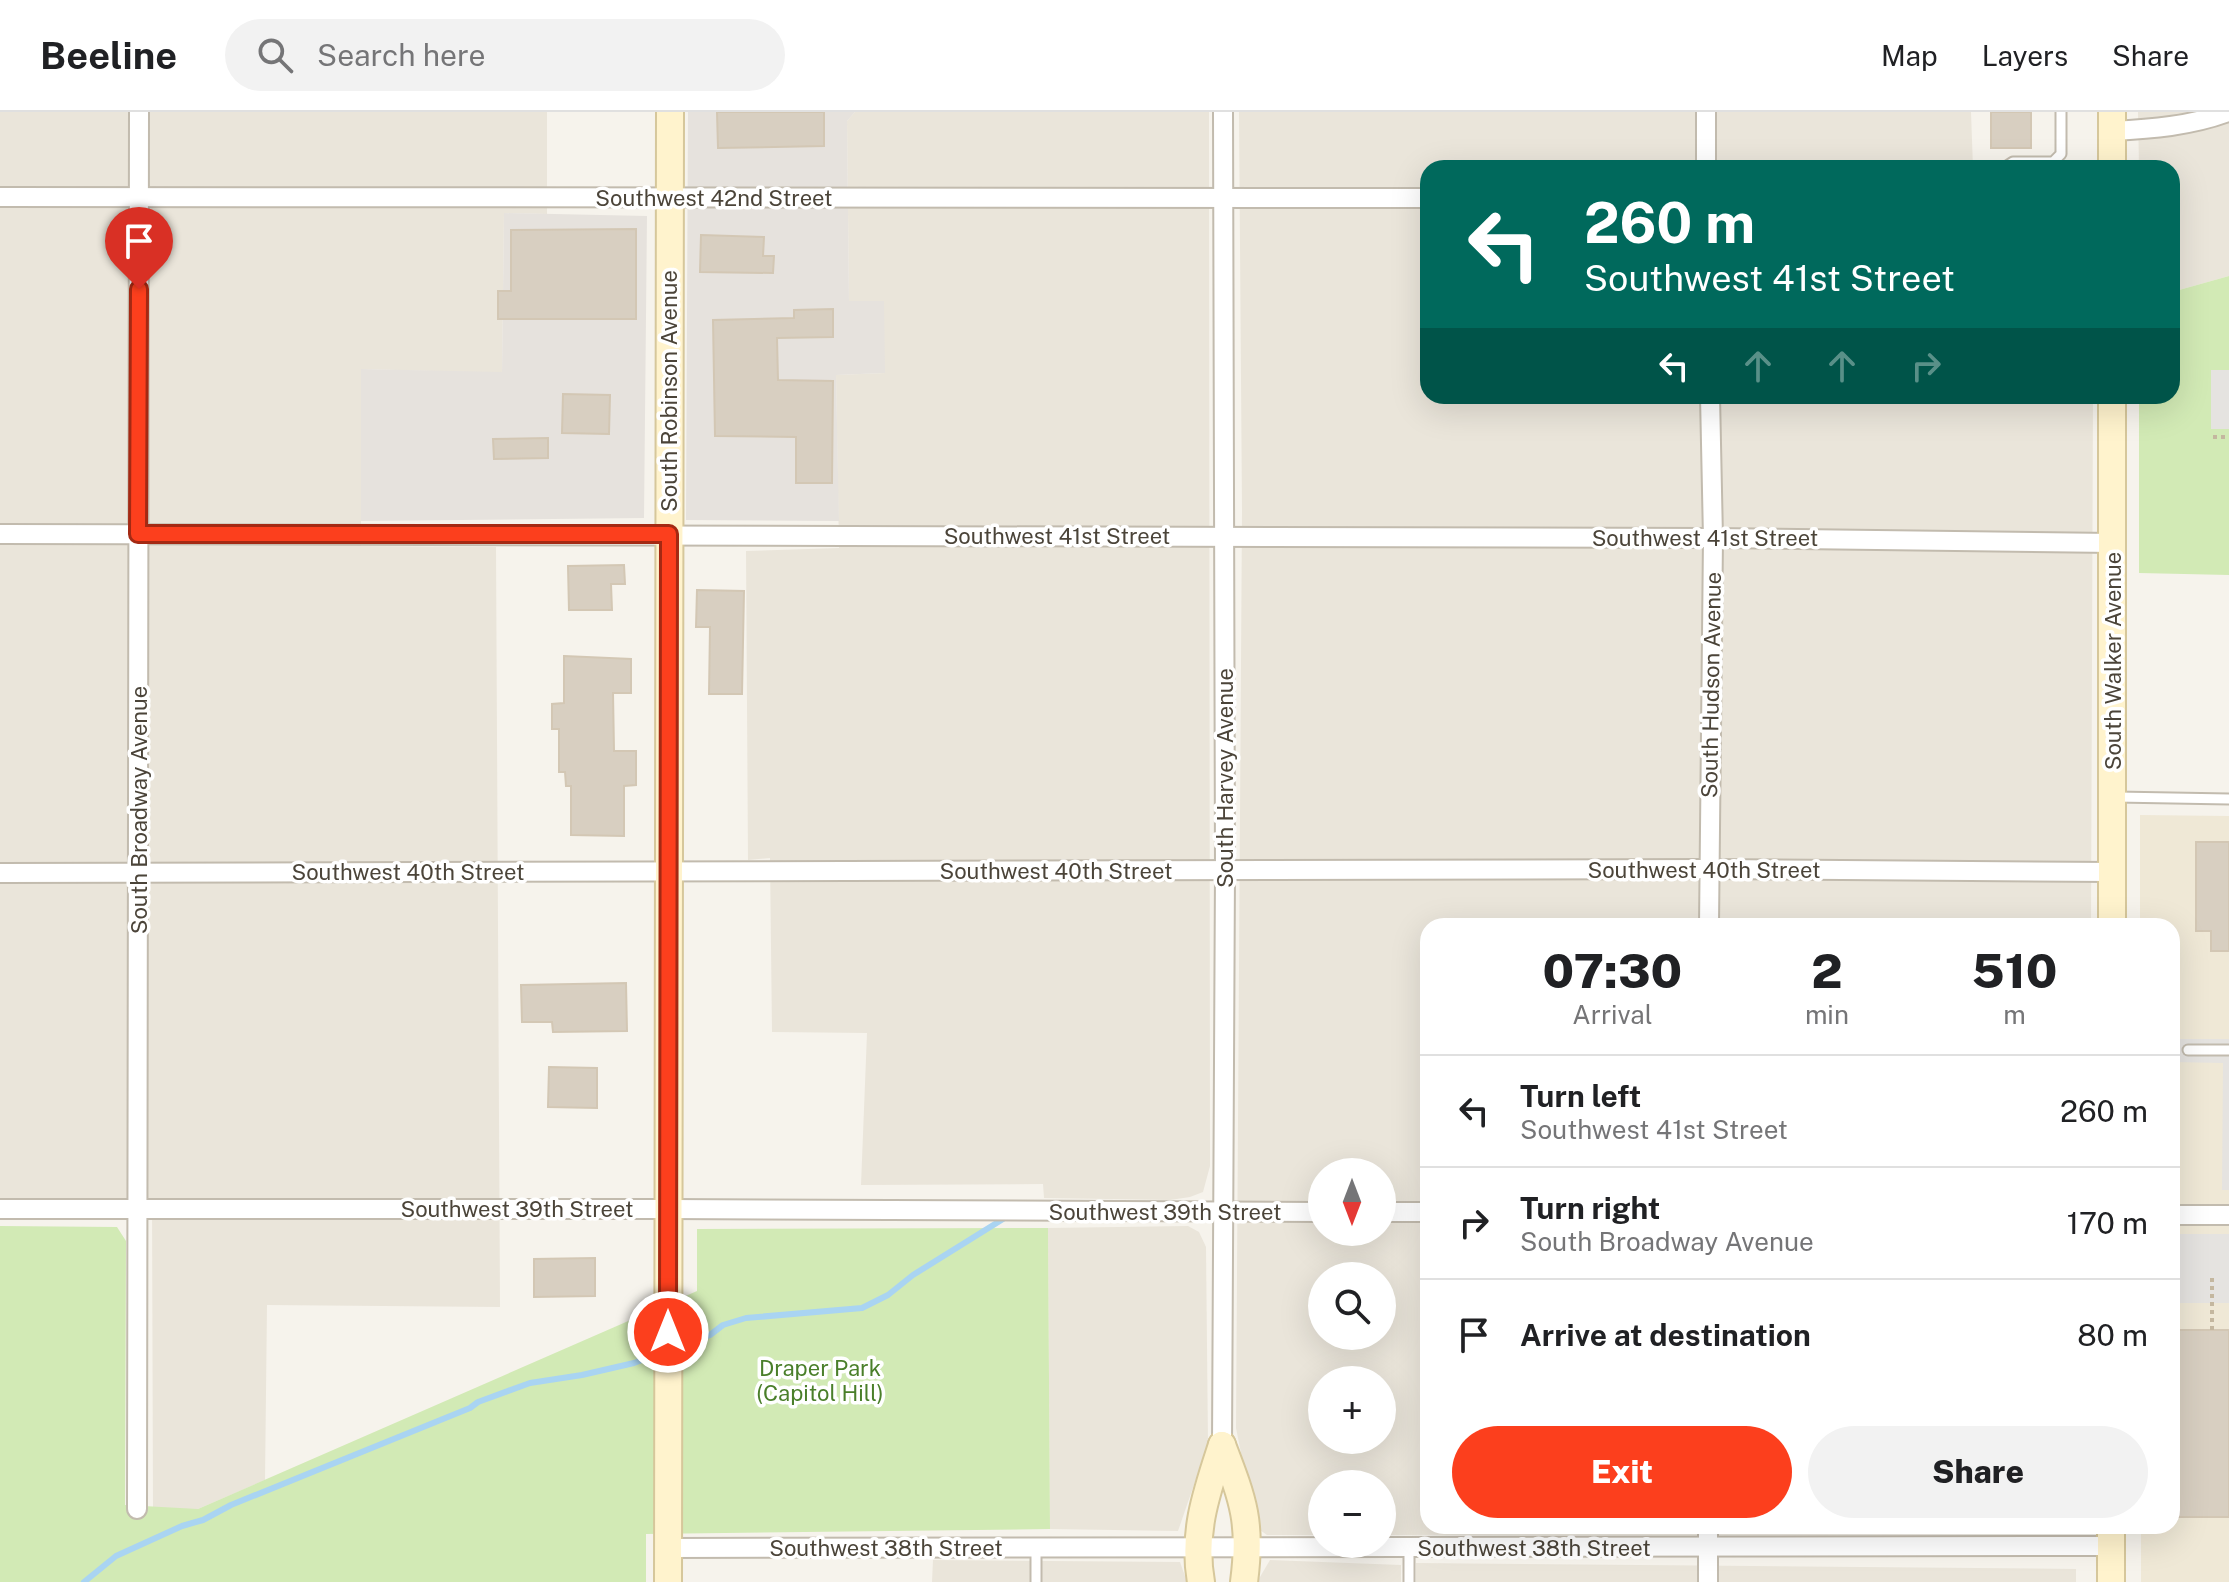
<!DOCTYPE html>
<html lang="en">
<head>
<meta charset="utf-8">
<style>
  :root { --surface:#fff; --page:#f2f2f2; --text:#202124; --muted:#757577; --line:#e0e0e0; --accent:#fc3f1d }
  body { margin:0; font-family:"Public Sans",sans-serif; background:var(--page); color:var(--text); height:100vh; display:flex; flex-direction:column; font-size:30px; white-space:nowrap }
  * { box-sizing:border-box; margin:0 }
  p { font-size:26px; color:var(--muted) }
  .icon { flex:none; width:44px; height:44px; fill:none; stroke:currentColor; stroke-width:2; stroke-linecap:round; stroke-linejoin:round }
  .map { position:relative; flex:1; overflow:hidden }
  .side { position:absolute; left:1420px; top:806px; width:760px; height:616px; display:flex; flex-direction:column; background:var(--surface); border-radius:24px; box-shadow:0 8px 32px #0002 }
  .side>* { flex:none }
  .guide { position:absolute; left:1420px; top:48px; width:760px; height:244px; border-radius:24px; box-shadow:0 8px 32px #0002; background:#00695c; color:#fff; overflow:hidden }
  .needle { width:52px; rotate:180deg }
  .controls { position:absolute; left:1308px; top:1046px; display:grid; gap:16px }
  .controls a { display:grid; place-items:center; width:88px; height:88px; border-radius:50%; background:var(--surface); box-shadow:0 8px 32px #0002; font-size:40px }
  .pin { position:absolute; display:grid; place-items:center; width:68px; height:68px; color:#fff; margin:-82px -34px; border-radius:50% 50% 50% 0; rotate:-45deg; box-shadow:0 0 8px #0007 }
  .pin .icon { rotate:45deg }
  .me { position:absolute; width:88px; margin:-44px; rotate:0deg; stroke-linejoin:round; filter:drop-shadow(0 0 6px #0008) }
  .turn { display:flex; align-items:center; gap:28px; height:168px; padding:0 32px; font-size:36px }
  .turn .icon { width:104px; height:104px; stroke-width:2.5 }
  .turn b { display:block; font-size:56px; line-height:68px }
  .lanes { display:flex; align-items:center; height:76px; padding:0 32px; background:#0003; justify-content:center; gap:40px; direction:ltr }
  .lanes .off { opacity:.35 }
  .eta { display:flex; justify-content:space-evenly; align-items:center; height:136px; text-align:center }
  .eta b { font-size:48px; font-weight:800; line-height:56px }
  .button { display:flex; gap:16px; margin-top:auto; padding:16px 32px }
  .button a { flex:1; height:92px; border-radius:48px; background:var(--accent); color:#fff; font-size:32px; font-weight:800; line-height:92px; text-align:center }
  .button a+a { background:var(--page); color:var(--text) }
  ul { padding:0; list-style:none }
  li { display:flex; align-items:center; gap:24px; height:112px; padding:0 32px; border-top:2px solid var(--line) }
  li div { flex:1 }
  li b { display:block; font-size:30px }
  li em { font-style:normal }
  header { display:flex; align-items:center; gap:48px; box-sizing:border-box; height:112px; padding:0 40px; background:var(--surface); border-bottom:2px solid var(--line) }
  header strong { font-size:38px }
  nav { display:flex; gap:44px; margin-inline-start:auto; font-size:28px }
  .search { width:560px; height:72px; background:var(--page); display:flex; align-items:center; gap:20px; box-sizing:border-box; padding:0 28px; border-radius:44px; color:var(--muted); font-size:30px }
  .map>svg:first-child { display:block }
  .residential { fill:#eae5da; fill-rule:evenodd }
  .industrial { fill:#e6e2dd }
  .education { fill:#efe8d6 }
  .green { fill:#d2eab5 }
  .parking { fill:#e5e3e0 }
  .lines { fill:none; stroke-linecap:round; stroke-linejoin:round }
  .stream { stroke:#a9d4f2; stroke-width:6 }
  .building { fill:#d8cfc1; stroke:#d3c7b4; stroke-width:2 }
  .lane-casing { stroke:#c2bbae; stroke-width:13 }
  .street-casing { stroke:#c2bbae; stroke-width:22 }
  .secondary-casing { stroke:#d6c79b; stroke-width:30 }
  .path { stroke:#c4b79f; stroke-width:4; stroke-dasharray:4 4; stroke-linecap:butt }
  .lane { stroke:#fff; stroke-width:9 }
  .street { stroke:#fff; stroke-width:18 }
  .secondary { stroke:#fff3cd; stroke-width:26 }
  .route-casing { stroke:#a42913; stroke-width:20 }
  .route { stroke:#fc3f1d; stroke-width:14 }
  .labels { text-anchor:middle; stroke-width:7; stroke-linejoin:round; paint-order:stroke }
  .street-label { font-size:22px; fill:#4b4439; stroke:#fff }
  .park-label { font-size:22px; fill:#4a7f2a; stroke:#fff }
</style>
</head>
<body>
<header>
<strong>Beeline</strong>
<div class="search"><svg class="icon" aria-label="search" viewBox="0 0 24 24"><circle cx="10" cy="10" r="6"/><path d="M15 15l6 6"/></svg>Search here</div>
<nav><a>Map</a><a>Layers</a><a>Share</a></nav>
</header>
<div class="map">
<svg width="2229" height="1470" viewBox="0 0 2229 1470">
  <rect width="100%" height="100%" fill="#f6f3ec"/>
  <g class="residential">
    <polygon points="0,0 547,0 547,102 504,101 502,261 361,257 361,434 496,435 500,1195 267,1193 265,1368 198,1397 153,1397 152,1086 0,1087"/>
    <polygon points="855,0 1209,0 1210,1054 1203,1080 1190,1085 1170,1088 1044,1086 1043,1072 861,1073 867,921 772,920 770,746 748,748 746,439 839,436 836,263 885,261 849,189 847,9"/>
    <path d="M1239 0H1971L1973 56H1428V284H2093L2091 814H1428V1414H2086L2080 1422 1382 1423V1372H1322V1423H1267L1260 1418 1245 1361 1236 1316 1242 399ZM1322 1060H1382V1120H1322ZM1322 1164H1382V1224H1322ZM1322 1268H1382V1328H1322Z"/>
    <polygon points="2138,0 2229,0 2229,164 2172,180 2172,56 2139,56"/>
    <polygon points="1188,1114 1199,1120 1206,1135 1208,1332 1178,1419 1050,1417 1048,1116"/>
    <polygon points="933,1448 1180,1450 1187,1470 932,1470"/>
    <polygon points="1270,1448 1401,1453 1401,1470 1257,1470"/>
    <polygon points="1416,1451 2076,1457 2076,1470 1416,1470"/>
  </g>
  <g class="industrial">
    <polygon points="688,0 855,0 847,9 849,189 884,189 885,261 836,263 839,409 686,408"/>
    <polygon points="504,101 647,104 644,406 361,409 361,257 502,260"/>
  </g>
  <polygon class="education" points="2140,703 2229,704 2229,1470 2141,1470 2141,1414 2172,1414 2172,814 2140,814"/>
  <g class="green">
    <polygon points="2229,164 2229,463 2139,461 2139,284 2172,284 2172,180"/>
    <polygon points="0,1114 117,1115 126,1129 125,1393 198,1397 697,1179 697,1117 1048,1116 1050,1417 646,1422 646,1470 0,1470"/>
  </g>
  <g class="parking">
    <rect x="2211" y="258" width="18" height="59"/>
    <polygon points="2172,927 2229,927 2229,1078 2222,1078 2223,951 2172,950"/>
    <rect x="2172" y="1122" width="57" height="69"/>
  </g>
  <g class="lines">
    <g class="stream">
      <polyline points="677,1235 710,1223 723,1213 746,1206 862,1196 888,1183 913,1163 1003,1107"/>
      <polyline points="84,1470 116,1444 182,1414 203,1408 231,1393 470,1296 478,1290 530,1271 582,1263 634,1251 662,1240"/>
    </g>
  </g>
  <g class="building">
    <polygon points="717,0 824,0 824,34 718,36"/>
    <rect x="1991" y="0" width="40" height="36"/>
    <polygon points="636,117 636,207 498,207 498,179 511,179 511,118"/>
    <polygon points="701,123 764,125 763,144 774,144 773,161 700,160"/>
    <polygon points="833,197 833,225 777,226 778,268 833,269 832,371 796,371 796,325 715,324 713,208 794,206 794,198"/>
    <polygon points="563,282 610,283 609,322 562,321"/>
    <polygon points="548,326 548,346 494,347 493,327"/>
    <polygon points="624,453 625,472 611,472 612,498 569,498 568,454"/>
    <polygon points="697,478 744,479 742,582 709,582 710,515 696,515"/>
    <polygon points="564,544 631,547 631,581 613,581 614,639 636,639 636,673 624,674 624,724 571,723 571,674 566,674 565,660 559,660 559,617 552,617 552,592 564,591"/>
    <polygon points="2196,730 2229,730 2229,839 2211,839 2211,819 2196,819"/>
    <polygon points="626,871 627,919 553,920 552,910 522,910 521,873"/>
    <polygon points="549,955 597,956 597,996 548,995"/>
    <polygon points="595,1146 595,1184 534,1185 534,1147"/>
    <rect x="2172" y="1218" width="57" height="187"/>
  </g>
  <g class="lines">
    <g class="lane-casing">
      <g id="lane">
        <polyline points="2004,56 2013,50 2053,50 2061,42 2061,0"/>
        <polyline points="2116,685 2229,687"/>
        <polyline points="2188,938 2229,938"/>
        <polyline points="1036,1436 1036,1470"/>
        <polyline points="1409,1436 1409,1470"/>
      </g>
    </g>
    <g class="street-casing">
      <g id="street">
        <polyline points="1706,0 1706,56"/>
        <path d="M2112 19C2151 17 2191 14 2228 0"/>
        <polyline points="0,85 1428,86"/>
        <polyline points="0,422 1713,426 2113,431"/>
        <polyline points="0,761 1709,757 2112,760"/>
        <polyline points="1709,814 1713,426 1710,284"/>
        <polyline points="0,1097 669,1097 1322,1100"/>
        <polyline points="1382,1100 1428,1100"/>
        <polyline points="2172,1103 2229,1103"/>
        <polyline points="1222,1333 1225,759 1223,0"/>
        <polyline points="137,1397 139,0"/>
        <polyline points="668,1436 2111,1434"/>
        <polyline points="1708,1470 1708,1414"/>
      </g>
    </g>
    <g class="secondary-casing">
      <g id="secondary">
        <polyline points="2112,0 2112,56"/>
        <polyline points="2112,284 2112,814"/>
        <path d="M1222 1333C1243 1388 1252 1410 1244 1470"/>
        <polyline points="668,1470 670,0"/>
        <path d="M1201 1470C1192 1420 1207 1379 1222 1333"/>
        <polyline points="2111,1470 2111,1414"/>
      </g>
    </g>
    <g class="path">
      <polyline points="2213,325 2229,325"/>
      <polyline points="2212,1166 2212,1218"/>
    </g>
    <use href="#lane" class="lane"/>
    <use href="#street" class="street"/>
    <use href="#secondary" class="secondary"/>
  </g>
  <g class="lines">
    <g class="route-casing">
      <polyline id="route" points="139,177 138,422 669,422 668,1220"/>
    </g>
    <use href="#route" class="route"/>
  </g>
  <g class="labels">
    <g class="street-label">
      <text x="714" y="94">Southwest 42nd Street</text>
      <text transform="translate(669 279) rotate(-90)" y="8">South Robinson Avenue</text>
      <text x="1057" y="432">Southwest 41st Street</text>
      <text x="1705" y="434">Southwest 41st Street</text>
      <text transform="translate(2113 549) rotate(-90)" y="8">South Walker Avenue</text>
      <text transform="translate(1711 573) rotate(-89)" y="8">South Hudson Avenue</text>
      <text transform="translate(1225 666) rotate(-90)" y="8">South Harvey Avenue</text>
      <text transform="translate(139 698) rotate(-90)" y="8">South Broadway Avenue</text>
      <text x="1704" y="766">Southwest 40th Street</text>
      <text x="1056" y="767">Southwest 40th Street</text>
      <text x="408" y="768">Southwest 40th Street</text>
      <text x="517" y="1105">Southwest 39th Street</text>
      <text x="1165" y="1108">Southwest 39th Street</text>
      <text x="886" y="1444">Southwest 38th Street</text>
      <text x="1534" y="1444">Southwest 38th Street</text>
    </g>
    <g class="park-label">
      <text x="820" y="1264">Draper Park<tspan x="820" dy="25">(Capitol Hill)</tspan></text>
    </g>
  </g>
</svg>
<div class="controls">
<a><svg class="needle" viewBox="-14 -14 28 28"><path d="M0-13l5 13h-10z" fill="#e53935"/><path d="M0 13l5-13h-10z" fill="#757577"/></svg></a>
<a><svg class="icon" aria-label="search" viewBox="0 0 24 24"><circle cx="10" cy="10" r="6"/><path d="M15 15l6 6"/></svg></a>
<a>+</a>
<a>−</a>
</div>
<div class="pin" style="left:139px;top:177px;background:#d93025"><svg class="icon" aria-label="arrive" viewBox="0 0 24 24"><path d="M6 21V4h12l-3 4 3 4H6"/></svg></div>
<svg class="me" style="left:668px;top:1220px" viewBox="-20 -20 40 40"><circle r="17" fill="#fc3f1d" stroke="#fff" stroke-width="3"/><path d="M0-11L8 9 0 5-8 9z" fill="#fff"/></svg>
<div class="guide">
<div class="turn"><svg class="icon" aria-label="left" viewBox="0 0 24 24"><path d="M17 20v-9H6M10 6l-5 5 5 5"/></svg><div><b>260 m</b>Southwest 41st Street</div></div>
<div class="lanes"><svg class="icon" aria-label="left" viewBox="0 0 24 24"><path d="M17 20v-9H6M10 6l-5 5 5 5"/></svg><svg class="icon off" aria-label="ahead" viewBox="0 0 24 24"><path d="M12 20V5M6 11l6-6 6 6"/></svg><svg class="icon off" aria-label="ahead" viewBox="0 0 24 24"><path d="M12 20V5M6 11l6-6 6 6"/></svg><svg class="icon off" aria-label="right" viewBox="0 0 24 24"><path d="M7 20v-9h11M14 6l5 5-5 5"/></svg></div>
</div>
<section class="side">
<div class="eta">
<div><b>07:30</b><p>Arrival</p></div>
<div><b>2</b><p>min</p></div>
<div><b>510</b><p>m</p></div>
</div>
<ul>
<li><svg class="icon" aria-label="left" viewBox="0 0 24 24"><path d="M17 20v-9H6M10 6l-5 5 5 5"/></svg><div><b>Turn left</b><p>Southwest 41st Street</p></div><em>260 m</em></li>
<li><svg class="icon" aria-label="right" viewBox="0 0 24 24"><path d="M7 20v-9h11M14 6l5 5-5 5"/></svg><div><b>Turn right</b><p>South Broadway Avenue</p></div><em>170 m</em></li>
<li><svg class="icon" aria-label="arrive" viewBox="0 0 24 24"><path d="M6 21V4h12l-3 4 3 4H6"/></svg><div><b>Arrive at destination</b></div><em>80 m</em></li>
</ul>
<div class="button"><a>Exit</a><a>Share</a></div>
</section>
</div>
</body>
</html>
